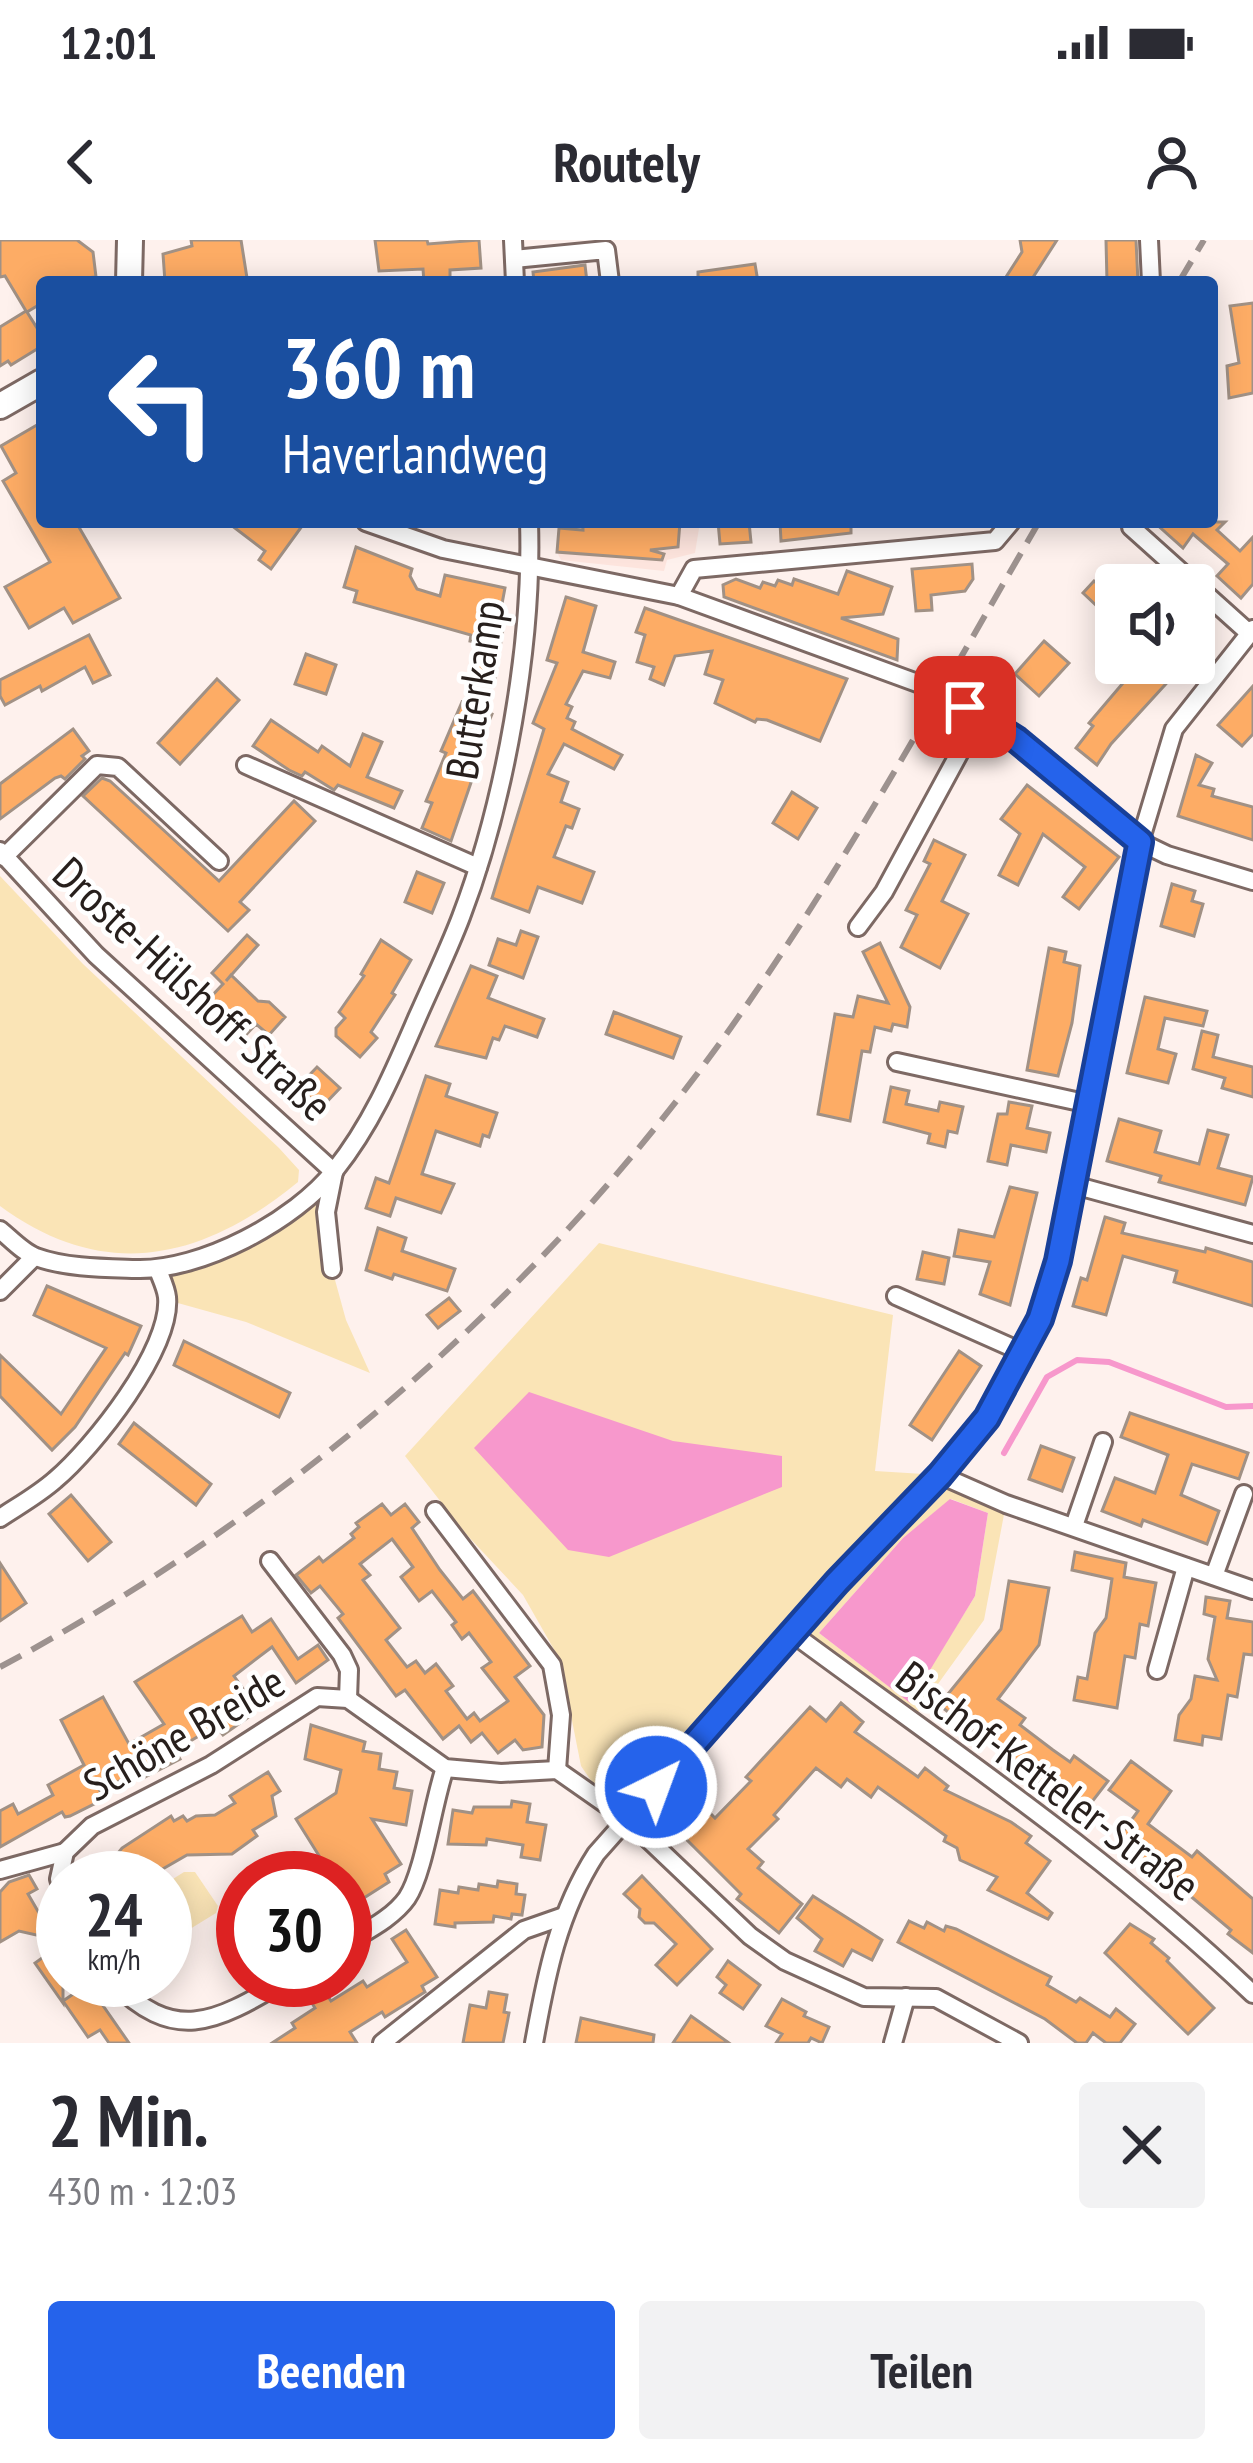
<!DOCTYPE html>
<html lang="de">
<head>
<meta charset="utf-8">
<style>
  :root { --surface:#fff; --page:#f2f2f3; --text:#2b2b33; --muted:#7c7c81; --accent:#2563eb }
  body { margin:0; font-family:"PT Sans Narrow",sans-serif; background:var(--page); color:var(--text); height:100vh; display:flex; flex-direction:column; font-size:45px; white-space:nowrap }
  * { box-sizing:border-box; margin:0 }
  p { font-size:39px; color:var(--muted) }
  .icon { flex:none; width:66px; height:66px; fill:none; stroke:currentColor; stroke-width:2; stroke-linecap:round; stroke-linejoin:round }
  .map { position:relative; height:1803px; overflow:hidden }
  .sheet { display:flex; flex-direction:column; background:var(--surface); flex:1 }
  .sheet>* { flex:none }
  .banner { position:absolute; left:36px; top:36px; width:1182px; height:252px; border-radius:12px; box-shadow:0 6px 30px #0003; background:#1a4fa0; color:#fff; overflow:hidden }
  .buttons { position:absolute; left:1095px; top:324px; display:grid; gap:24px }
  .buttons a { display:grid; place-items:center; width:120px; height:120px; border-radius:12px; background:var(--surface); box-shadow:0 6px 30px #0003; font-size:60px }
  .speed { position:absolute; left:36px; top:1611px; display:flex; gap:24px; font-size:60px; font-weight:700; text-align:center }
  .speed>* { display:grid; place-content:center; width:156px; height:156px; border-radius:50%; background:var(--surface); box-shadow:0 6px 30px #0003; line-height:1 }
  .speed small { font-size:30px; font-weight:400 }
  .speed .limit { border:18px solid #d22; background:#fff; color:#111 }
  .pin { position:absolute; display:grid; place-items:center; width:102px; height:102px; color:#fff; margin:-51px; border-radius:24px; box-shadow:0 6px 18px #0006 }
  .me { position:absolute; width:132px; margin:-66px; rotate:42deg; stroke-linejoin:round; filter:drop-shadow(0 0 9px #0008) }
  .turn { display:flex; align-items:center; gap:42px; height:252px; padding:0 48px; font-size:54px }
  .turn .icon { width:156px; height:156px; stroke-width:2.5 }
  .turn b { display:block; font-size:84px; line-height:102px }
  .round { display:grid; place-items:center; flex:none; width:126px; height:126px; border-radius:12px; background:var(--page) }
  .headline { display:flex; align-items:center; justify-content:space-between; height:204px; padding:0 48px }
  h1 { font-size:72px; font-weight:700; line-height:90px }
  .cta { display:flex; gap:24px; margin-top:auto; padding:24px 48px }
  .cta a { flex:1; height:138px; border-radius:12px; background:var(--accent); color:#fff; font-size:48px; font-weight:700; line-height:138px; text-align:center }
  .cta a+a { background:var(--page); color:var(--text) }
  .status { display:flex; justify-content:space-between; align-items:center; height:84px; padding:0 60px; background:var(--surface); direction:ltr }
  .status svg { height:33px; fill:currentColor }
  header { display:flex; justify-content:space-between; align-items:center; height:156px; padding:0 48px; background:var(--surface); font-size:54px; font-weight:700 }
  .map>svg:first-child { display:block }
  .built { fill:#fde4dd }
  .green { fill:#fae4b6; fill-rule:evenodd }
  .water { fill:#f798cc }
  .lines { fill:none; stroke-linecap:round; stroke-linejoin:round }
  .stream { stroke:#f798cc; stroke-width:6 }
  .building { fill:#fdac65; stroke:#a19185; stroke-width:3; fill-rule:evenodd }
  .street-casing { stroke:#7d6964; stroke-width:22 }
  .secondary-casing { stroke:#7d6964; stroke-width:30 }
  .street { stroke:#fff; stroke-width:16 }
  .secondary { stroke:#fff; stroke-width:24 }
  .rail { stroke:#9d928f; stroke-width:6; stroke-dasharray:24 12; stroke-linecap:butt }
  .route-casing { stroke:#184099; stroke-width:30 }
  .route { stroke:#2563eb; stroke-width:21 }
  .labels { text-anchor:middle; stroke-width:9; stroke-linejoin:round; paint-order:stroke }
  .street-label { font-size:45px; fill:#271f1c; stroke:#fff }
</style>
</head>
<body>
<div class="status"><b>12:01</b><svg viewBox="0 0 49 12"><path d="M0 12V9h3v3zM5 12V6h3v6zM10 12V3h3v9zM15 12V0h3v12zM26 1h20v11H26zM47 4h2v5h-2z"/></svg></div>
<header><svg class="icon" aria-label="back" viewBox="0 0 24 24"><path d="M15 5l-7 7 7 7"/></svg>Routely<svg class="icon" aria-label="person" viewBox="0 0 24 24"><circle cx="12" cy="8" r="4"/><path d="M4 21q1-7 8-7t8 7"/></svg></header>
<div class="map">
<svg width="1253" height="1803" viewBox="0 0 1253 1803">
  <rect width="100%" height="100%" fill="#fef1ed"/>
  <polygon class="built" points="559,282 700,282 695,313 667,320 664,331 561,320 557,312"/>
  <g class="green">
    <path d="M0 636 83 724 279 908 299 930 298 942C203 1020 105 1043 0 966Z"/>
    <polygon points="334,932 332,1029 346,1080 370,1133 246,1082 167,1060 158,1030 234,1004"/>
    <path d="M599 1003 893 1075 875 1231 940 1235 1006 1264 984 1380 912 1480 792 1394 627 1579 601 1555 581 1526 560 1420 523 1355 466 1294 405 1216ZM951 1259 988 1273 975 1356 909 1462 819 1393 903 1298Z"/>
    <polygon points="184,1632 195,1632 218,1666 216,1673 190,1689 165,1651 165,1644"/>
  </g>
  <g class="water">
    <polygon points="529,1152 673,1201 782,1216 782,1247 609,1317 568,1310 474,1208"/>
    <polygon points="950,1259 988,1273 975,1356 910,1463 819,1393 903,1298"/>
  </g>
  <g class="lines">
    <polyline class="stream" points="1004,1213 1047,1137 1077,1120 1109,1122 1226,1167 1253,1166"/>
  </g>
  <g class="building">
    <polygon points="0,0 77,0 93,12 96,37 42,42 42,63 27,72 42,96 42,106 11,125 8,121 0,126 0,87 26,71 5,36 0,37"/>
    <polygon points="191,0 241,0 247,38 165,42 163,14 192,6"/>
    <polygon points="375,0 427,0 428,4 479,0 481,28 450,30 450,42 424,42 423,29 379,31"/>
    <polygon points="1020,0 1057,0 1030,42 1015,42 1006,37 1022,12"/>
    <polygon points="1106,0 1136,0 1138,42 1107,42"/>
    <polygon points="755,24 758,42 698,42 698,32"/>
    <polygon points="585,25 587,42 534,42 533,32"/>
    <polygon points="1253,63 1253,153 1229,158 1227,126 1239,123 1230,66"/>
    <polygon points="42,182 42,282 76,282 120,358 73,383 64,368 29,388 5,347 50,322 3,241 16,233 1,206"/>
    <polygon points="227,282 305,282 271,329 259,320 265,311"/>
    <polygon points="583,282 680,282 678,307 650,310 664,314 662,320 557,312 559,288 583,290"/>
    <polygon points="718,282 749,282 751,302 720,304"/>
    <polygon points="780,282 851,282 851,293 781,301"/>
    <polygon points="1154,282 1225,282 1217,290 1240,311 1253,297 1253,344 1241,358 1217,336 1228,324 1193,294 1183,308"/>
    <polygon points="356,307 412,329 410,336 417,349 440,356 445,335 505,348 501,369 506,370 494,445 475,442 481,403 470,401 471,395 354,362 357,351 344,347"/>
    <polygon points="972,324 973,339 965,351 931,355 932,370 916,371 912,329"/>
    <polygon points="847,331 892,347 883,374 841,378 898,399 897,420 724,357 723,345 736,339 760,348 763,342 775,346 778,340 792,345 794,339 838,354"/>
    <polygon points="1116,333 1116,384 1083,353 1094,341 1103,348"/>
    <polygon points="566,357 596,366 583,412 615,422 610,438 583,431 566,464 572,467 567,478 575,482 572,489 622,515 614,529 564,504 548,534 568,542 561,562 579,569 572,588 566,586 554,617 594,632 582,663 538,647 529,672 492,658 544,489 533,483 557,423 547,420"/>
    <polygon points="645,368 847,439 820,501 767,480 757,479 755,482 715,463 723,440 705,434 712,411 675,416 664,445 650,439 654,427 637,422 645,395 636,392"/>
    <polygon points="89,395 110,435 93,443 85,427 42,451 40,446 5,465 0,456 0,440"/>
    <polygon points="1044,401 1069,423 1039,456 1015,434"/>
    <polygon points="306,414 336,425 326,454 295,444"/>
    <polygon points="1140,423 1185,423 1111,504 1097,525 1076,508 1093,486 1089,483"/>
    <polygon points="217,439 239,460 180,524 158,503"/>
    <polygon points="1253,446 1253,494 1242,506 1218,485"/>
    <polygon points="462,462 492,474 472,523 477,525 451,601 422,588 432,563 426,561 446,513 441,511"/>
    <polygon points="271,480 318,512 322,506 350,526 363,494 382,502 367,537 402,551 394,568 338,545 334,550 305,532 302,536 289,530 253,506"/>
    <polygon points="73,489 89,511 82,516 85,519 65,539 61,536 55,538 0,579 0,544"/>
    <polygon points="1196,515 1212,523 1199,545 1214,549 1212,556 1253,567 1253,600 1178,576"/>
    <polygon points="102,538 110,541 219,641 294,561 315,581 240,662 249,670 228,691 83,556"/>
    <polygon points="1027,545 1119,617 1079,669 1063,657 1085,627 1043,594 1018,645 999,635 1020,594 1001,579"/>
    <polygon points="792,552 817,568 798,599 773,583"/>
    <polygon points="934,600 965,615 942,661 968,674 940,728 901,707 917,675 906,670 930,624 924,621"/>
    <polygon points="417,632 444,643 432,673 405,662"/>
    <polygon points="1172,644 1195,651 1192,661 1203,664 1194,696 1161,686"/>
    <polygon points="521,691 538,697 523,738 489,725 498,699 516,705"/>
    <polygon points="247,695 258,705 226,741 231,735 258,761 269,762 285,777 269,795 256,784 244,797 206,762 223,744 212,733"/>
    <polygon points="381,700 411,720 392,753 395,755 371,792 377,798 360,817 336,796 336,788 345,778 339,772 364,736 361,734"/>
    <polygon points="880,703 910,767 907,787 893,784 891,791 875,787 870,812 862,811 850,881 818,874 835,774 853,777 858,756 888,763 863,712"/>
    <polygon points="1049,708 1066,712 1064,722 1080,726 1072,783 1058,836 1027,830"/>
    <polygon points="471,726 497,736 488,758 544,779 537,797 505,786 499,800 493,798 486,818 436,806"/>
    <polygon points="1145,757 1207,771 1203,786 1165,778 1158,809 1176,814 1168,843 1127,833"/>
    <polygon points="614,772 681,797 673,818 606,794"/>
    <polygon points="1202,791 1218,795 1213,817 1253,827 1253,857 1222,848 1225,838 1193,829"/>
    <polygon points="317,827 340,848 321,868 298,847"/>
    <polygon points="426,836 450,844 446,856 497,873 489,897 483,895 480,906 436,891 422,934 454,944 441,973 396,958 390,976 366,968 376,938 389,943"/>
    <polygon points="891,847 909,851 906,864 938,871 940,862 963,867 957,893 948,891 945,907 928,903 930,894 884,882"/>
    <polygon points="1009,862 1032,866 1027,888 1050,893 1046,912 1011,905 1007,925 988,921 998,874 1007,874"/>
    <polygon points="1119,879 1161,891 1155,912 1199,924 1208,890 1228,895 1218,928 1253,937 1245,965 1159,942 1161,936 1107,921"/>
    <polygon points="1010,947 1037,953 1010,1065 980,1054 990,1022 954,1016 959,990 994,997"/>
    <polygon points="1105,977 1125,983 1122,993 1205,1012 1206,1008 1253,1022 1253,1066 1174,1042 1177,1031 1123,1016 1106,1075 1073,1066 1081,1038 1087,1040"/>
    <polygon points="378,988 406,998 402,1011 455,1029 447,1051 394,1034 392,1039 366,1030"/>
    <polygon points="923,1012 949,1018 944,1044 917,1039"/>
    <polygon points="47,1046 141,1086 128,1115 125,1113 75,1187 52,1210 0,1156 0,1115 61,1174 106,1108 34,1075"/>
    <polygon points="449,1058 460,1071 438,1088 427,1075"/>
    <polygon points="184,1101 290,1153 279,1177 174,1125"/>
    <polygon points="959,1111 981,1126 932,1200 910,1185"/>
    <polygon points="1130,1173 1248,1213 1239,1239 1192,1224 1181,1255 1219,1271 1207,1304 1143,1280 1141,1286 1102,1271 1115,1238 1155,1253 1168,1215 1121,1197"/>
    <polygon points="134,1183 211,1244 196,1265 119,1204"/>
    <polygon points="1041,1206 1074,1218 1062,1251 1029,1239"/>
    <polygon points="71,1255 111,1302 88,1321 49,1274"/>
    <path d="M382 1264 391 1275 405 1264 419 1282 412 1288 440 1330 463 1359 473 1351 530 1426 515 1437 544 1475 542 1507 523 1510 515 1500 498 1513 482 1493 471 1502 459 1486 443 1499 405 1450 396 1456 338 1378 343 1374 320 1346 311 1353 296 1335 319 1317 323 1322 354 1298 351 1294 359 1287 356 1283ZM392 1299 413 1327 401 1337 419 1361 432 1351 456 1382 452 1385 462 1399 469 1393 491 1422 482 1428 508 1461 480 1481 474 1473 467 1479 446 1451 453 1446 436 1424 425 1433 416 1421 407 1427 386 1400 400 1388 363 1340 370 1335 360 1324Z"/>
    <polygon points="1075,1312 1126,1323 1124,1337 1156,1343 1148,1386 1140,1384 1135,1418 1125,1416 1117,1468 1074,1460 1078,1437 1087,1439 1095,1393 1106,1378 1112,1339 1072,1330"/>
    <polygon points="0,1323 26,1363 0,1381"/>
    <polygon points="1009,1341 1049,1348 1039,1405 998,1459 1025,1478 1020,1485 1053,1510 1070,1522 1074,1516 1108,1541 1088,1567 1054,1543 1049,1549 939,1465 1001,1389"/>
    <polygon points="1206,1357 1230,1361 1227,1378 1253,1382 1253,1415 1244,1414 1237,1457 1228,1455 1221,1499 1203,1496 1202,1505 1175,1500 1179,1475 1191,1459 1195,1436 1217,1440 1208,1419 1215,1377 1204,1374"/>
    <polygon points="242,1376 252,1392 271,1379 298,1419 318,1405 328,1420 296,1443 272,1407 234,1436 254,1464 246,1470 250,1476 223,1495 216,1486 175,1510 180,1519 145,1537 141,1530 100,1551 104,1559 70,1576 65,1577 62,1572 0,1607 0,1571 13,1564 18,1574 53,1555 48,1545 84,1525 61,1480 103,1457 129,1504 164,1484 135,1442"/>
    <polygon points="841,1463 863,1482 855,1492 918,1537 925,1528 948,1546 945,1550 1011,1582 1031,1596 1026,1603 1050,1621 1027,1653 1052,1673 1048,1679 988,1650 997,1637 960,1620 957,1608 944,1601 946,1596 878,1547 871,1557 847,1539 841,1547 816,1528 774,1575 778,1579 748,1609 763,1622 758,1628 802,1664 779,1693 737,1659 741,1654 670,1583 695,1558 715,1578 751,1541 746,1537 810,1467 826,1481"/>
    <polygon points="311,1485 365,1502 363,1511 381,1514 379,1529 397,1532 394,1548 412,1551 406,1585 372,1579 401,1624 385,1634 389,1642 345,1670 345,1638 333,1638 296,1579 336,1553 341,1530 305,1519"/>
    <polygon points="1131,1521 1171,1551 1148,1584 1192,1617 1197,1611 1253,1659 1253,1713 1228,1694 1231,1690 1188,1654 1129,1609 1134,1602 1122,1593 1138,1571 1109,1550"/>
    <polygon points="268,1532 280,1551 272,1556 276,1576 253,1590 257,1596 232,1614 187,1615 147,1638 133,1638 118,1613 122,1608 171,1576 174,1581 183,1576 187,1581 196,1576 215,1575 235,1563 230,1556"/>
    <polygon points="512,1561 530,1564 527,1582 546,1585 540,1620 521,1617 523,1605 487,1599 486,1605 448,1604 453,1570 472,1573 474,1567 511,1567"/>
    <polygon points="29,1635 37,1649 28,1654 54,1699 19,1691 0,1702 0,1652 9,1642"/>
    <polygon points="642,1636 712,1709 677,1745 656,1725 676,1704 654,1683 645,1683 639,1677 640,1669 624,1654"/>
    <polygon points="498,1641 517,1644 516,1654 525,1655 522,1675 512,1674 511,1679 494,1676 493,1682 455,1683 455,1687 435,1684 440,1650 458,1653 459,1647 478,1650 479,1644 497,1647"/>
    <polygon points="813,1656 882,1700 872,1720 852,1710 843,1726 815,1711 822,1699 797,1678"/>
    <polygon points="909,1681 924,1688 927,1682 944,1691 946,1686 956,1689 1051,1737 1047,1745 1076,1762 1080,1758 1110,1777 1116,1769 1135,1784 1120,1803 1106,1803 1093,1793 1086,1803 1077,1803 1045,1779 898,1702"/>
    <polygon points="1130,1684 1154,1699 1151,1703 1169,1718 1167,1721 1214,1768 1188,1794 1105,1713"/>
    <polygon points="406,1690 437,1737 422,1746 425,1752 385,1777 382,1772 350,1792 357,1803 272,1803 295,1788 292,1783 315,1768 302,1747 312,1740 317,1740 331,1761 363,1741 367,1747 407,1722 392,1699"/>
    <polygon points="63,1703 63,1763 35,1723"/>
    <polygon points="728,1721 760,1745 743,1769 720,1753 726,1745 717,1737"/>
    <polygon points="88,1744 129,1803 109,1803 100,1790 88,1797 63,1761"/>
    <polygon points="489,1752 507,1755 504,1772 509,1773 503,1803 463,1803 470,1765 486,1768"/>
    <polygon points="782,1759 806,1772 804,1776 829,1787 822,1803 811,1798 808,1803 776,1803 782,1794 766,1786"/>
    <polygon points="691,1776 729,1803 673,1803"/>
    <polygon points="581,1778 654,1795 653,1803 576,1803"/>
  </g>
  <g class="lines">
    <g class="street-casing">
      <g id="street">
        <polyline points="513,0 515,42"/>
        <polyline points="1149,0 1151,42"/>
        <polyline points="514,19 606,10 610,42"/>
        <polyline points="366,282 443,309 679,356 920,444"/>
        <polyline points="1131,287 1249,393"/>
        <polyline points="679,356 694,329 995,301 1011,282"/>
        <polyline points="965,467 1017,499 1140,602 1167,615 1253,641"/>
        <polyline points="246,525 478,627"/>
        <polyline points="0,611 96,715 334,932"/>
        <polyline points="4,617 97,525 118,527 219,621"/>
        <polyline points="858,687 884,652 980,475"/>
        <polyline points="897,822 1089,864"/>
        <polyline points="1074,945 1253,994"/>
        <path d="M0 990C11 999 24 1013 36 1017 66 1028 105 1028 136 1029 201 1031 295 981 335 930 372 884 394 831 417 778 432 744 448 711 461 677 505 562 533 404 529 282"/>
        <polyline points="332,1029 326,972 334,932"/>
        <polyline points="0,1051 34,1017"/>
        <polyline points="896,1056 1024,1113"/>
        <polyline points="940,1235 1006,1264 1253,1350"/>
        <polyline points="435,1271 552,1425 561,1475 557,1530"/>
        <path d="M0 1278C18 1266 38 1255 55 1240 93 1208 172 1109 167 1057 166 1048 161 1038 158 1030"/>
        <polyline points="1074,1286 1103,1202"/>
        <polyline points="270,1321 342,1415 349,1430 348,1459"/>
        <polyline points="1214,1336 1244,1254"/>
        <path d="M792 1393C949 1509 1112 1619 1253 1754"/>
        <polyline points="1157,1430 1186,1327"/>
        <polyline points="0,1630 65,1612"/>
        <polyline points="63,1653 59,1639 65,1612 92,1586 211,1525 317,1457 348,1459 445,1528 501,1533 557,1530 627,1579 750,1696 785,1721 864,1757 936,1758 1019,1803"/>
        <path d="M345 1704C366 1691 393 1678 407 1658 424 1633 433 1562 445 1528"/>
        <path d="M111 1740C174 1803 212 1785 286 1740"/>
        <polyline points="382,1803 524,1690 564,1676"/>
        <path d="M534 1803C546 1736 558 1673 596 1614L837 1342 940 1235 987 1178 1024 1113 1057 1021 1140 602 1174 489 1253 389"/>
        <polyline points="893,1803 906,1757"/>
      </g>
    </g>
    <g class="secondary-casing">
      <g id="secondary">
        <polyline points="129,42 130,0"/>
        <polyline points="0,166 42,142"/>
      </g>
    </g>
    <use href="#street" class="street"/>
    <use href="#secondary" class="secondary"/>
    <g class="rail">
      <polyline points="1179,42 1204,0"/>
      <path d="M0 1427C288 1273 543 1054 732 786 845 626 940 452 1039 282"/>
    </g>
  </g>
  <g class="lines">
    <g class="route-casing">
      <polyline id="route" points="656,1547 837,1342 940,1235 987,1178 1040,1079 1058,1021 1140,602 1017,500 965,467"/>
    </g>
    <use href="#route" class="route"/>
  </g>
  <g class="labels">
    <g class="street-label">
      <text transform="translate(475 450) rotate(-81)" y="16">Butterkamp</text>
      <text transform="translate(193 749) rotate(43)" y="16">Droste-Hülshoff-Straße</text>
      <text transform="translate(184 1493) rotate(-30)" y="16">Schöne Breide</text>
      <text transform="translate(1048 1541) rotate(37)" y="16">Bischof-Ketteler-Straße</text>
    </g>
  </g>
</svg>
<div class="buttons">
<a><svg class="icon" aria-label="sound" viewBox="0 0 24 24"><path d="M4 9h4l5-4v14l-5-4H4zM17 9q2 3 0 6"/></svg></a>
</div>
<div class="speed"><div>24<small>km/h</small></div><div class="limit">30</div></div>
<div class="pin" style="left:965px;top:467px;background:#d93025"><svg class="icon" aria-label="arrive" viewBox="0 0 24 24"><path d="M6 21V4h12l-3 4 3 4H6"/></svg></div>
<svg class="me" style="left:656px;top:1547px" viewBox="-20 -20 40 40"><circle r="17" fill="#2563eb" stroke="#fff" stroke-width="3"/><path d="M0-11L8 9 0 5-8 9z" fill="#fff"/></svg>
<div class="banner">
<div class="turn"><svg class="icon" aria-label="left" viewBox="0 0 24 24"><path d="M17 20v-9H6M10 6l-5 5 5 5"/></svg><div><b>360 m</b>Haverlandweg</div></div>
</div>
</div>
<section class="sheet">
<div class="headline"><div><h1>2 Min.</h1><p>430 m · 12:03</p></div><a class="round"><svg class="icon" aria-label="close" viewBox="0 0 24 24"><path d="M6 6l12 12M18 6L6 18"/></svg></a></div>
<div class="cta"><a>Beenden</a><a>Teilen</a></div>
</section>
</body>
</html>
